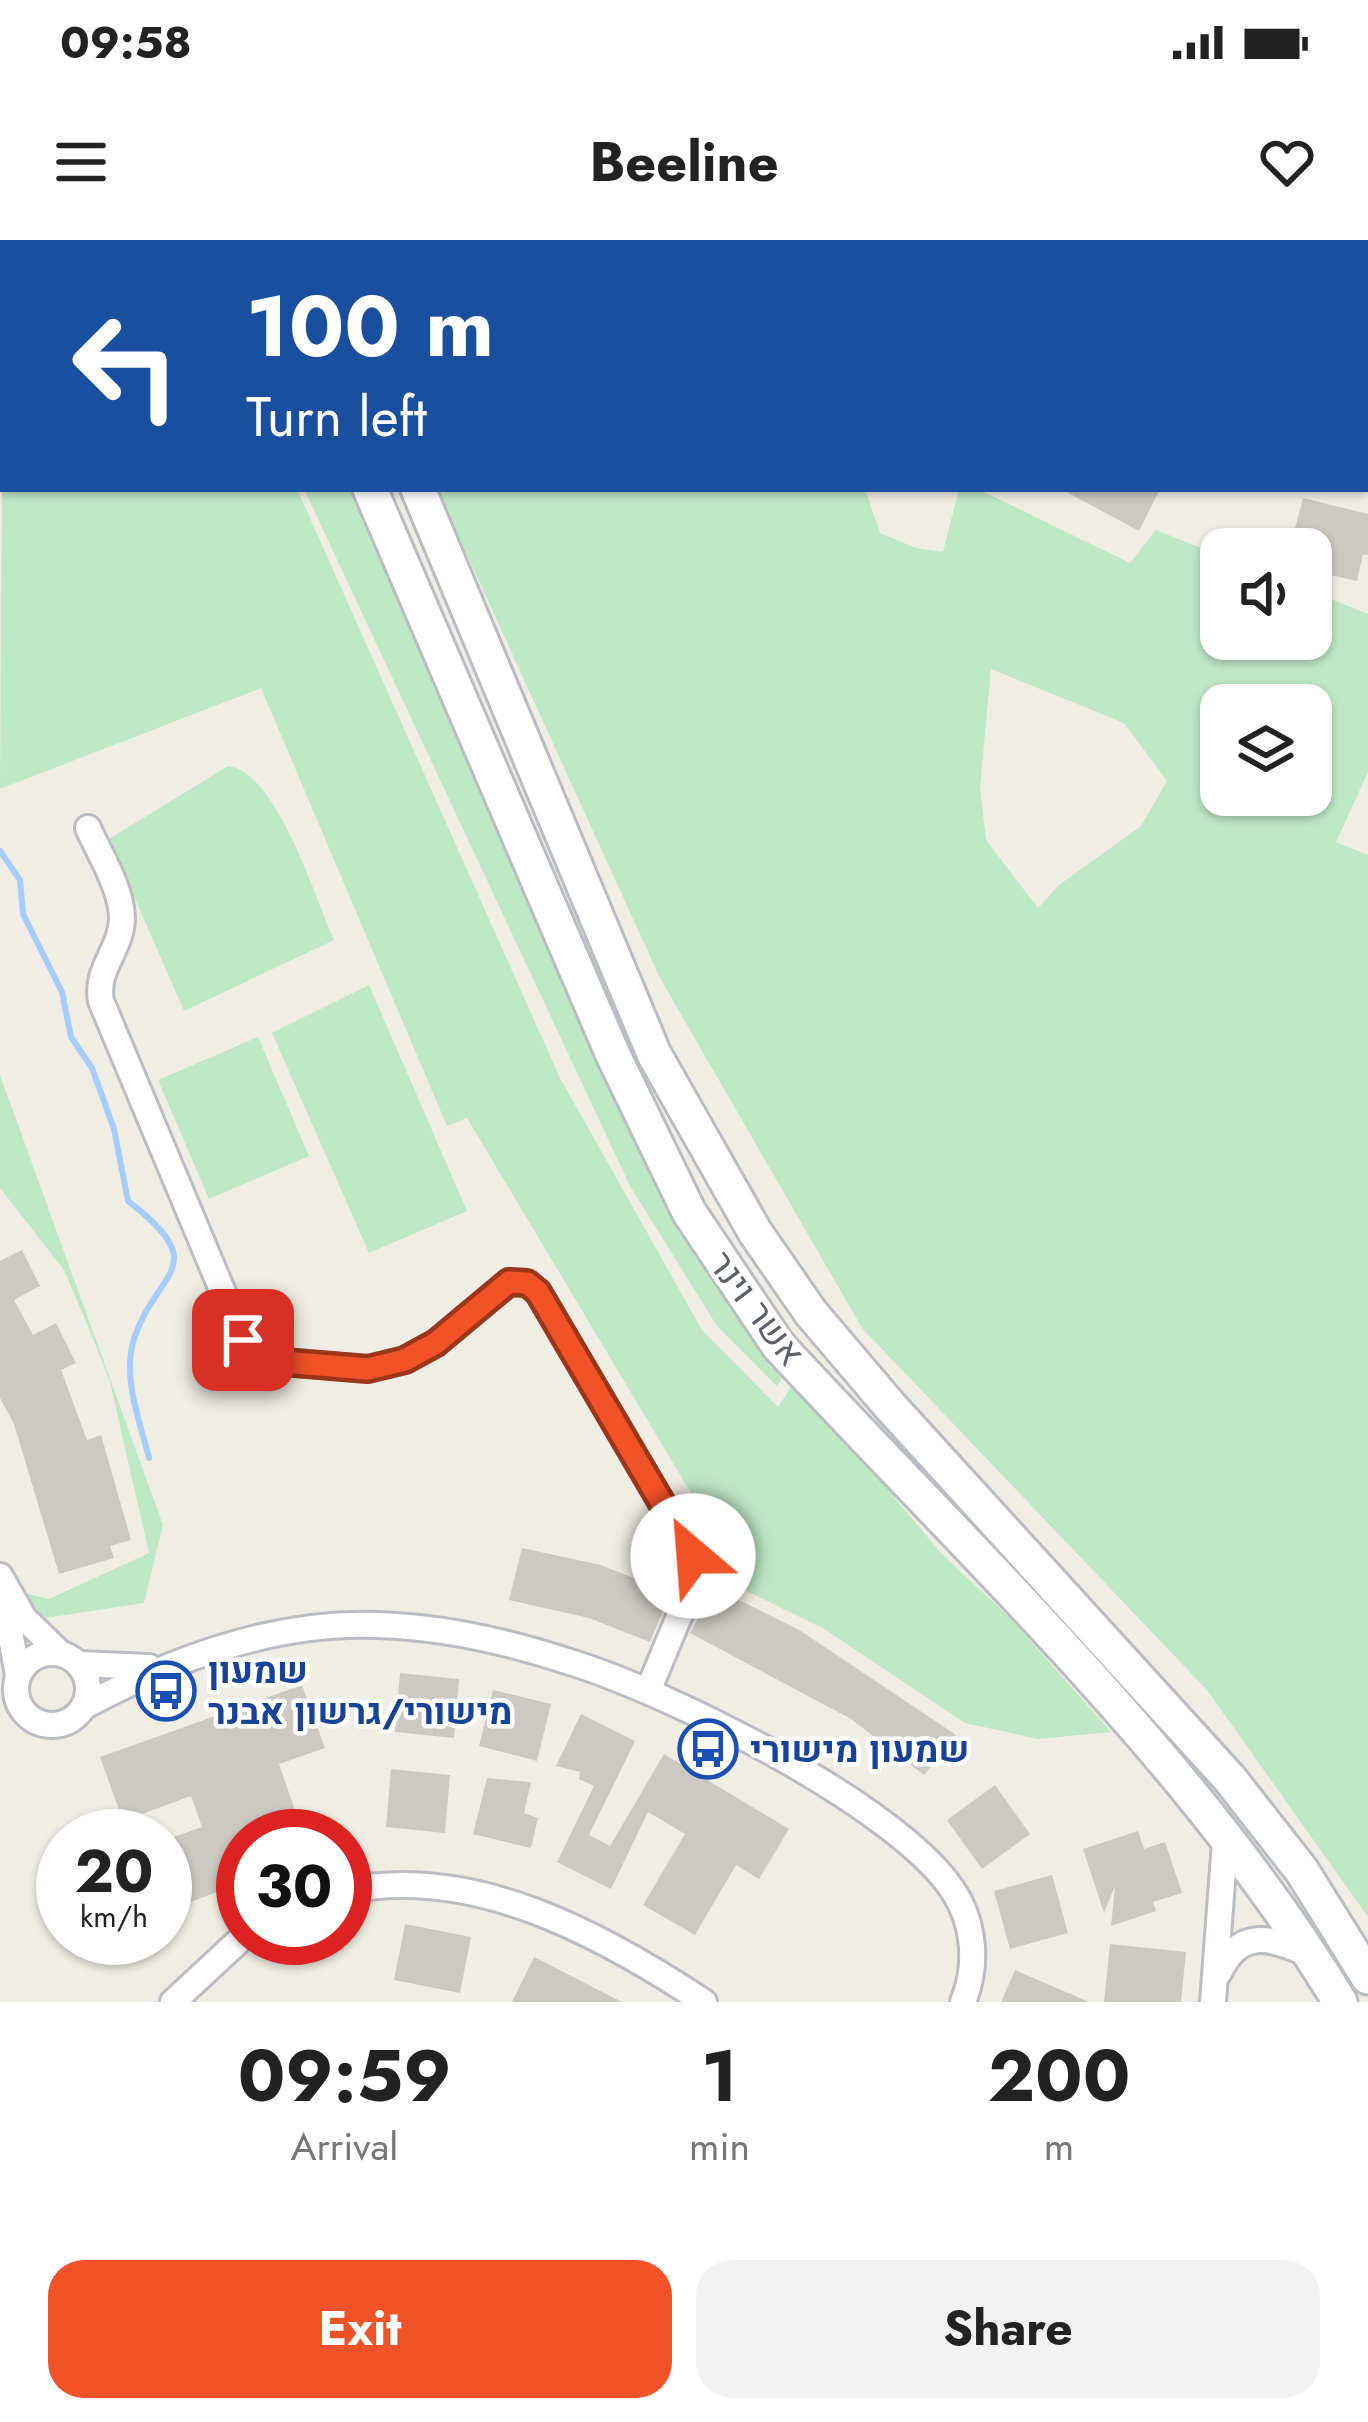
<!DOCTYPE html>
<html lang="en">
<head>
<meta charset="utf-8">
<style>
  :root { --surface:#fff; --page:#f2f2f2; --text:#222; --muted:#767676; --accent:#f25227 }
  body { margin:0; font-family:Jost,Heebo,sans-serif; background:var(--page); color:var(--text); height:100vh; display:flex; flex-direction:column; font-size:45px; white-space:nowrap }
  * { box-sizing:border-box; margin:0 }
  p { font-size:39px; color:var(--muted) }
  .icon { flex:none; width:66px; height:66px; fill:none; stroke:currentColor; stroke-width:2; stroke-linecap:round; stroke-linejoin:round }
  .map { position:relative; height:1762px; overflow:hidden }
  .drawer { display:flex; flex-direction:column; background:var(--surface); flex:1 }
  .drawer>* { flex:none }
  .banner { position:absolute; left:0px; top:0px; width:1368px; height:252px; box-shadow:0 3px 9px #0004; background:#1a4fa0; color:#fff; overflow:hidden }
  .controls { position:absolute; left:1200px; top:288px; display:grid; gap:24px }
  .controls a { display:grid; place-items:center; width:132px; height:132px; border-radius:24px; background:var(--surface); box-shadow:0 3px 9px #0004; font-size:60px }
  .speed { position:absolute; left:36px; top:1569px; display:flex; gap:24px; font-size:60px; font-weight:700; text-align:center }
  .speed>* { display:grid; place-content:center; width:156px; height:156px; border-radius:50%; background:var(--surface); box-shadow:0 3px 9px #0004; line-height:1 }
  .speed small { font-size:30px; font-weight:400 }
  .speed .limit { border:18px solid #d22; background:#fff; color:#111 }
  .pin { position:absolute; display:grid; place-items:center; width:102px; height:102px; color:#fff; margin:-51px; border-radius:24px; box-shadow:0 6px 18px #0006 }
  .me { position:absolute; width:132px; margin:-66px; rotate:333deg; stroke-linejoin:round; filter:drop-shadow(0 0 9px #0008) }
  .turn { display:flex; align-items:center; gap:42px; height:252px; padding:0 48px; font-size:54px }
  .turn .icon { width:156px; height:156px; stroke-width:2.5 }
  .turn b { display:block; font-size:84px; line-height:102px }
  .eta { display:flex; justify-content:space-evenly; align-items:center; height:204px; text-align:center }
  .eta b { font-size:72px; font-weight:700; line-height:84px }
  .cta { display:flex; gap:24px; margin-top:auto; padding:24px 48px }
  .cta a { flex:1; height:138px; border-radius:36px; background:var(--accent); color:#fff; font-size:48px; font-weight:700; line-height:138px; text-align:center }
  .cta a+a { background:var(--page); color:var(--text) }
  .status { display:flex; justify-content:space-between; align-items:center; height:84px; padding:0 60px; background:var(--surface); direction:ltr }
  .status svg { height:33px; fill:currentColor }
  header { display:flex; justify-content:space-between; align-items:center; height:156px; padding:0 48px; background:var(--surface); font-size:54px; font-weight:700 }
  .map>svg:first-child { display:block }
  .green { fill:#bfe8c5; fill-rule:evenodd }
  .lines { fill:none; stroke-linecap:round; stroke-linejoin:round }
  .stream { stroke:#a5ccff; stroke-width:6 }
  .building { fill:#cbc9c1 }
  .minor-casing { stroke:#bcbdc4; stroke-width:30 }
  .secondary-casing { stroke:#babcc3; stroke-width:39 }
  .minor { stroke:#fff; stroke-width:24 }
  .secondary { stroke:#fff; stroke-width:33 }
  .route-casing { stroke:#9d3519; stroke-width:30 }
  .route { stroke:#f25227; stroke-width:21 }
  .labels { text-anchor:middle; stroke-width:9; stroke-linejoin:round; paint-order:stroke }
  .street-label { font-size:36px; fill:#5c5f66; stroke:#fff }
  .transit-label { font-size:36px; font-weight:bold; fill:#164399; stroke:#fff; text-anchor:start }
</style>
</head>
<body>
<div class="status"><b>09:58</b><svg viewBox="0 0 49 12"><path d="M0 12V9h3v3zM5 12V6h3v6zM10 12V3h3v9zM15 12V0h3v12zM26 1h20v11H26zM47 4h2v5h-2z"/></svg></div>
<header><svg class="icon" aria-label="menu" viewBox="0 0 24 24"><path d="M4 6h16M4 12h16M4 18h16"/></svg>Beeline<svg class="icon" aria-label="heart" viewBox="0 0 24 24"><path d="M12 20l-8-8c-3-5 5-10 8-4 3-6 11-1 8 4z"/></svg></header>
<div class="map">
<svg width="1368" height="1762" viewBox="0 0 1368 1762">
  <rect width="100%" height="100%" fill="#f0eee4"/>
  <g class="green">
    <polygon points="0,0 242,0 243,3 3,3 0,67"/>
    <polygon points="335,0 648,0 336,3"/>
    <polygon points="3,71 3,249 297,249 560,838 702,1090 778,1167 796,1140 940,1312 1012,1380 1111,1492 1038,1499 965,1483 826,1390 708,1332 691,1253 467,878 447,886 261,448 0,549"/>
    <polygon points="304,249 354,249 615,834 787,1130 777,1146 717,1086 630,946"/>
    <path d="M437 249H865L880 293 916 308 943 312 959 249H978L1130 323 1156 290 1221 316V399H1311V351L1368 374V532L1336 602 1368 615V1677L1207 1450 862 1088 660 738ZM991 429 1124 483 1167 541 1141 586 1059 645 1038 668 986 600 980 547ZM1221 465H1311V555H1221Z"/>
    <path d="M228 526C277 532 315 658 334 700L184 771 109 599Z"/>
    <polygon points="369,745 467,971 369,1013 272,793"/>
    <polygon points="258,797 309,916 209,959 158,840"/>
    <polygon points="0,835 163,1285 144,1363 0,1385 0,1347 49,1359 149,1313 110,1142 94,1101 64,1030 0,948"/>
  </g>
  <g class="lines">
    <path class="stream" d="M0 611 20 640 23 674 62 752 71 797 92 828 114 889 128 961C215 1028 156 1030 134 1099 122 1137 140 1182 149 1218"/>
  </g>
  <g class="building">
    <polygon points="1061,249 1160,249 1139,291"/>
    <polygon points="1303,258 1368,274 1368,315 1363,314 1357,341 1314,331 1321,303 1293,296"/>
    <polygon points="22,1010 40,1046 14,1060 33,1095 56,1083 76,1123 61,1130 87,1200 101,1195 131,1300 110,1306 114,1318 59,1334 14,1184 0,1158 0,1021"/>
    <polygon points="522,1308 601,1325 671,1353 650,1402 589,1378 509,1360"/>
    <polygon points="715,1348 801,1391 956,1495 924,1535 851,1479 690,1393"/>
    <polygon points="400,1433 459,1439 454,1498 395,1492"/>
    <polygon points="302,1445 325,1508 279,1524 304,1596 243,1596 243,1642 165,1672 165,1600 202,1587 191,1556 123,1581 100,1517"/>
    <polygon points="493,1450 551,1464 537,1521 479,1506"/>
    <polygon points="581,1474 635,1501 589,1595 610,1606 664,1514 789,1589 759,1639 736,1625 695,1695 643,1665 685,1594 648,1572 611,1649 557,1622 594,1546 579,1539 580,1532 556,1526"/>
    <polygon points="391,1529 450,1535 445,1593 386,1587"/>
    <polygon points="487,1538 531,1542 524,1573 538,1578 531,1608 473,1594"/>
    <polygon points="995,1545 1030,1594 982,1629 947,1580"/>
    <polygon points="1138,1591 1144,1609 1165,1602 1182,1653 1153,1662 1156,1671 1111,1686 1115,1646 1104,1673 1083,1609"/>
    <polygon points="1052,1635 1068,1693 1010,1709 994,1651"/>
    <polygon points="405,1684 471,1697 460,1753 394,1740"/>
    <polygon points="1110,1704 1186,1712 1181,1762 1104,1762"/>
    <polygon points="534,1717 622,1762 512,1762"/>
    <polygon points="1015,1730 1089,1762 1001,1762"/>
  </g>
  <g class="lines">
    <g class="minor-casing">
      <g id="minor">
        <polyline points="1060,3 1060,0"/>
        <path d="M88 588C100 615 122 649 122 679 121 710 95 729 101 761L243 1100 271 1121 368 1129 405 1120 436 1103 509 1042 527 1043 538 1052 693 1316 696 1336 648 1451"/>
        <polyline points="0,1336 24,1378 60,1413"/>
        <polyline points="4,1360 18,1435"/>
        <circle cx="52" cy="1449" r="36"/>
        <polyline points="79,1424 149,1427"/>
        <path d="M83 1467C172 1419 274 1381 377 1385 443 1387 510 1402 573 1423 672 1454 895 1565 952 1649 975 1683 978 1725 963 1762"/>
        <path d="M345 1651C473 1624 601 1694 704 1762"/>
        <path d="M1219 1733C1239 1688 1271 1697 1308 1714"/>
        <polyline points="173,1762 243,1697"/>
        <polyline points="1213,1762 1225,1602"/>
      </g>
    </g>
    <g class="secondary-casing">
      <g id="secondary">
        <polyline points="259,0 260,3"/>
        <polyline points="309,0 310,3"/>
        <path d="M370 249 613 815 689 972 778 1105C967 1310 1196 1523 1340 1762"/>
        <polyline points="418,249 654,814 755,992 811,1073 890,1166 1230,1539 1302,1631 1368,1737"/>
      </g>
    </g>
    <use href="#minor" class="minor"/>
    <use href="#secondary" class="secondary"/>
  </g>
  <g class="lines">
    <g class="route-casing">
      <polyline id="route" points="243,1100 271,1121 368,1129 405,1120 436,1103 509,1042 527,1043 538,1052 693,1316"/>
    </g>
    <use href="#route" class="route"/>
  </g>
  <defs>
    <g id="bus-ring" transform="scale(3)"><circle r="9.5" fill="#fff" stroke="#1a4fb4" stroke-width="1.5"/><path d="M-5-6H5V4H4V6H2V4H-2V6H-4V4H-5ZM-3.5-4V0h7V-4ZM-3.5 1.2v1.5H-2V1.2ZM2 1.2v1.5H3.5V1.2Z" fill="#1a4fb4"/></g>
  </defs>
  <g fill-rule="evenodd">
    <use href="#bus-ring" x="166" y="1451"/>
    <use href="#bus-ring" x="708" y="1509"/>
  </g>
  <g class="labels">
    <g class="street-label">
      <text transform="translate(757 1068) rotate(53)" y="13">אשר וינר</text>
    </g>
    <g class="transit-label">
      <text x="208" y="1443">שמעון<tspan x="208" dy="41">מישורי/גרשון אבנר</tspan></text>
      <text x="750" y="1522">שמעון מישורי</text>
    </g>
  </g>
</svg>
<div class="controls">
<a><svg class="icon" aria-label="sound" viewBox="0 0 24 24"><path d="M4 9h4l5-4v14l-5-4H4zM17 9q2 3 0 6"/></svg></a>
<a><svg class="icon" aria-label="layers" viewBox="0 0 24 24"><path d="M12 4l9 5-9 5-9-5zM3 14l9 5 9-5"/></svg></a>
</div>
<div class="speed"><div>20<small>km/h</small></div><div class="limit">30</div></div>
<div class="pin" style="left:243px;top:1100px;background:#d93025"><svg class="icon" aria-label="arrive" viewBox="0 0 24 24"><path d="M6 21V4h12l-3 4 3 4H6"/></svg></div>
<svg class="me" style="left:693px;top:1316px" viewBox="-20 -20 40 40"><circle r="19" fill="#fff"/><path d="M0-13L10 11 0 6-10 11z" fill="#f25227"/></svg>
<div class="banner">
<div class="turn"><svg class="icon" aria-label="left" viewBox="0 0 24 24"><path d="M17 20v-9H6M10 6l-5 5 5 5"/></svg><div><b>100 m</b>Turn left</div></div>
</div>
</div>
<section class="drawer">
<div class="eta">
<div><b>09:59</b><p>Arrival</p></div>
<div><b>1</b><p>min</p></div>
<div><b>200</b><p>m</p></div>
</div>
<div class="cta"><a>Exit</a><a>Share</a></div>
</section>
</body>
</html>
